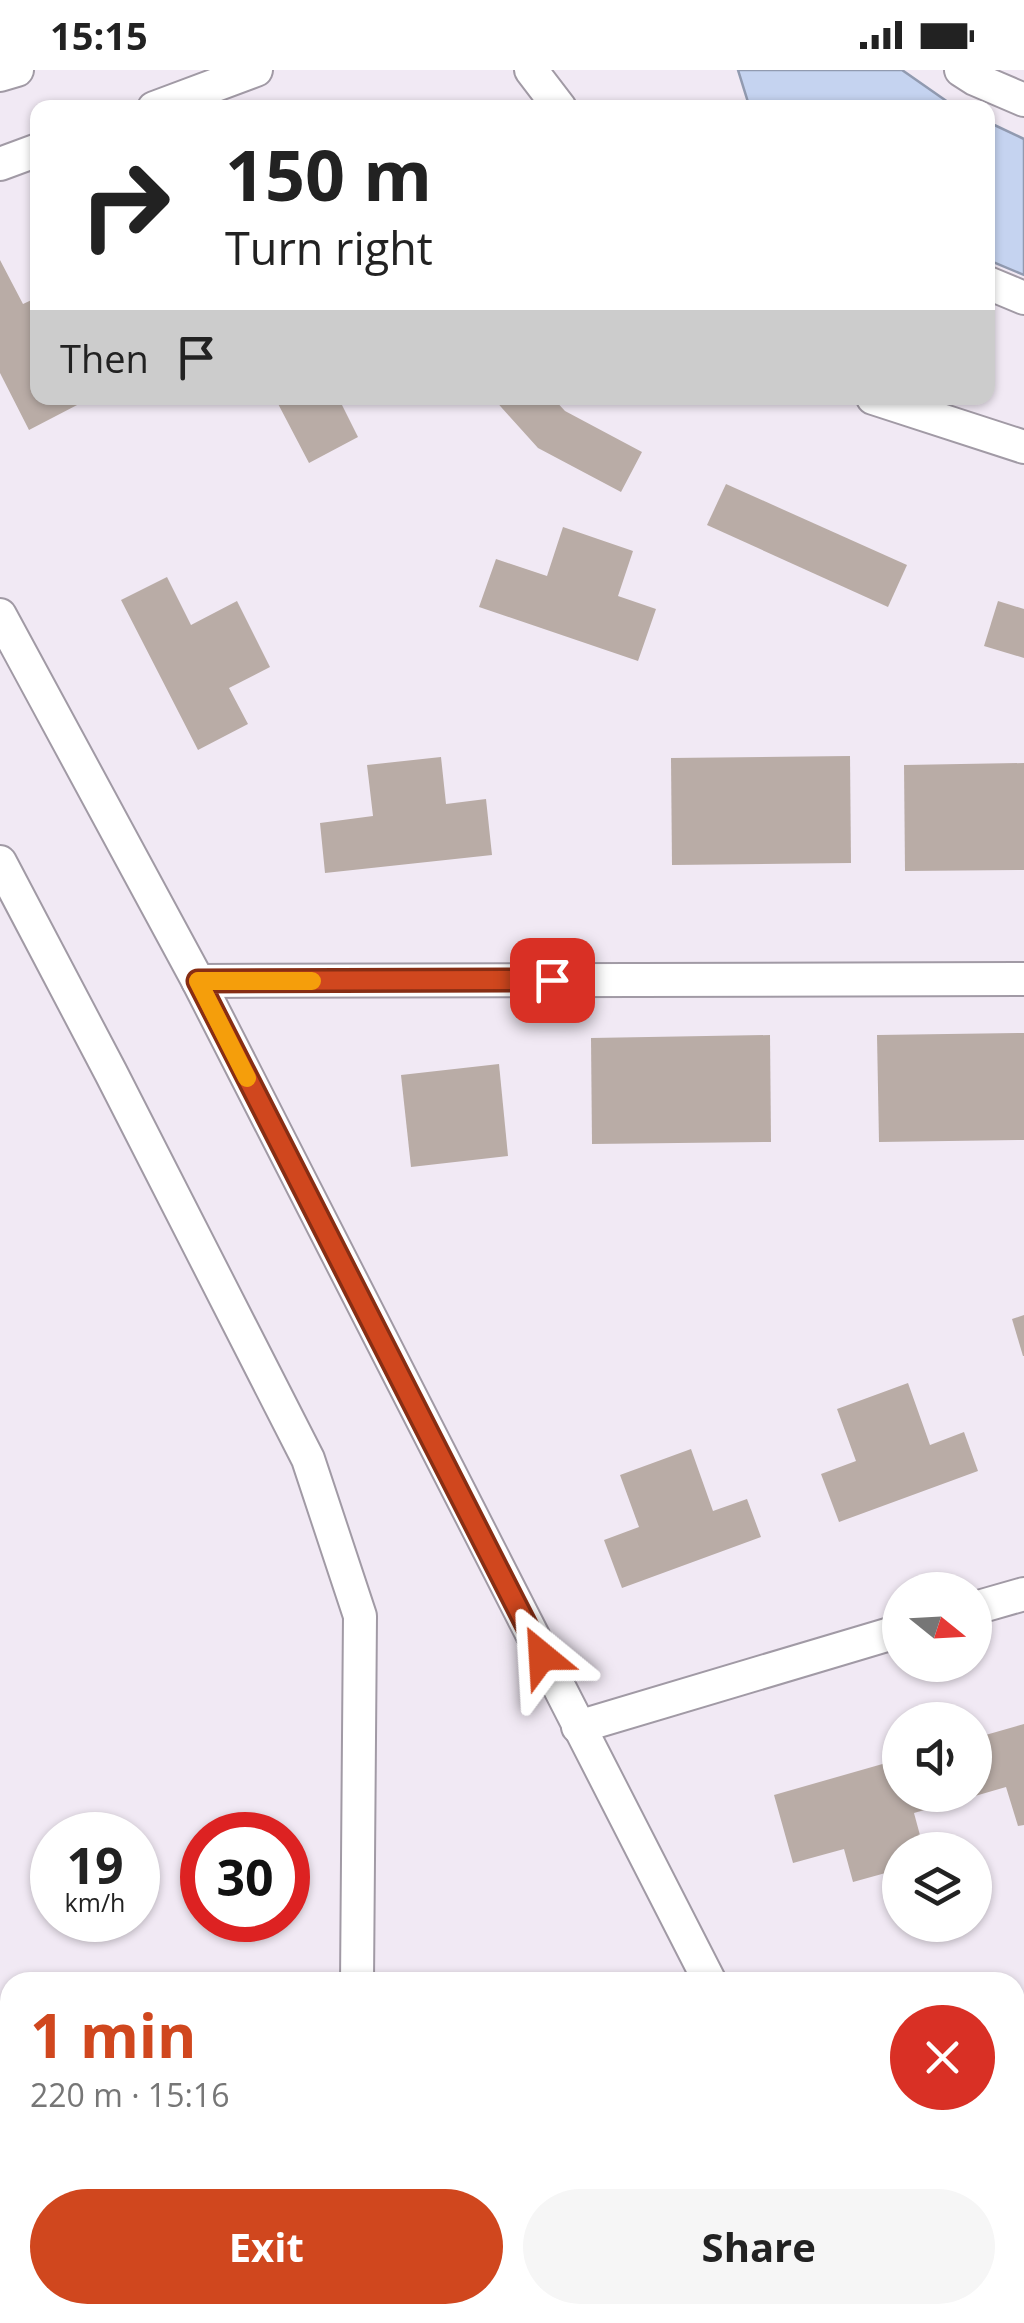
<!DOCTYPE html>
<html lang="en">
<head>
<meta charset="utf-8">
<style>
  :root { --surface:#fff; --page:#f6f6f6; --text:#222; --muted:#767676; --accent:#d0471e }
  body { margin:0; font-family:"Open Sans",sans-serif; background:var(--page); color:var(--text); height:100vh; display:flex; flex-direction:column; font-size:38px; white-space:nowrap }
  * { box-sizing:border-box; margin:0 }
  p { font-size:32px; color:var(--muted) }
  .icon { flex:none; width:55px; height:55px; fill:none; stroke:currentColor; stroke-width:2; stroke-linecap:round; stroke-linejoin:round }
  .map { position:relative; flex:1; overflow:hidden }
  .drawer { position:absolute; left:0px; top:1902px; width:1025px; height:352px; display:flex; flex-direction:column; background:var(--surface); border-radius:30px 30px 0 0; box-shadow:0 2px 8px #0004 }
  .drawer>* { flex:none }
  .top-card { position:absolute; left:30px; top:30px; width:965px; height:305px; border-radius:20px; box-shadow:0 2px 8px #0004; background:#fff; color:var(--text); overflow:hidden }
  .needle { width:65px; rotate:108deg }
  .buttons { position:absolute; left:882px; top:1502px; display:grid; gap:20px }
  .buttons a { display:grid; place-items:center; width:110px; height:110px; border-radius:50%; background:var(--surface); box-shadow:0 2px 8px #0004; font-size:50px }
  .speed { position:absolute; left:30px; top:1742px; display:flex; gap:20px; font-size:50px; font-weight:700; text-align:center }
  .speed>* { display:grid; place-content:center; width:130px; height:130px; border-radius:50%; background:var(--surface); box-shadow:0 2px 8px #0004; line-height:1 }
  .speed small { font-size:25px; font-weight:400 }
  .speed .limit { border:15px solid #d22; background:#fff; color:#111 }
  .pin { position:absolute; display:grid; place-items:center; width:85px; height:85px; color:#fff; margin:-42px; border-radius:20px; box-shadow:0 5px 15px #0006 }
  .me { position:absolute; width:110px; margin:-55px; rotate:333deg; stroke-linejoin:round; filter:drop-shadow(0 0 8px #0008) }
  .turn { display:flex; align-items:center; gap:35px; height:210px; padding:0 30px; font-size:45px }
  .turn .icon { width:130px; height:130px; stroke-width:2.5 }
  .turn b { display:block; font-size:70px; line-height:85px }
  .then { display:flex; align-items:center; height:95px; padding:0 30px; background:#0003; gap:20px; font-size:38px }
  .round { display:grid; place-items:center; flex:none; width:105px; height:105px; border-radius:52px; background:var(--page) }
  .summary { display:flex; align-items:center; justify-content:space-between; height:170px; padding:0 30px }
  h1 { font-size:60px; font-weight:700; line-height:75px; color:var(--accent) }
  .primary-button { display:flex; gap:20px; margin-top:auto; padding:20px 30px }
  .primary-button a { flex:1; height:115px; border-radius:60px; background:var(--accent); color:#fff; font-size:40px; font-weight:700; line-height:115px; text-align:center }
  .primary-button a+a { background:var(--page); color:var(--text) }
  .status { display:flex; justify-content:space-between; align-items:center; height:70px; padding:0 50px; background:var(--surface); direction:ltr }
  .status svg { height:28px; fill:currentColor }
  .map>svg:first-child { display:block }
  .water { fill:#c5d3f0; stroke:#919ab0; stroke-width:2.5 }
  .building { fill:#b9aca6 }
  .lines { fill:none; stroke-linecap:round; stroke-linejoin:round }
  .minor-casing { stroke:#a19aa5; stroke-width:36 }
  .minor { stroke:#fff; stroke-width:32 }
  .route-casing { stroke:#872e14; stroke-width:25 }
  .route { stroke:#d0471e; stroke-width:18 }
  .slow { stroke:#f59e0b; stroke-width:18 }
</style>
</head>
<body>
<div class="status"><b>15:15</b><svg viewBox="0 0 49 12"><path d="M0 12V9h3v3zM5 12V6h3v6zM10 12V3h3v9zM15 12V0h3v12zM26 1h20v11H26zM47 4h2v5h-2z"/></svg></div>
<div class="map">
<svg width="1024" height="2253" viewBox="0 0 1024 2253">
  <rect width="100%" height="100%" fill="#f1e9f4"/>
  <g class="water">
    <polygon points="738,0 902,0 955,37 753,37 748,32"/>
    <polygon points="988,52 1024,69 1024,205 988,190"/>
  </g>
  <g class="building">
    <polygon points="0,190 23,234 38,227 38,328 75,328 79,334 29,360 0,303"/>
    <polygon points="275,328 347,328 340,331 358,367 309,393"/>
    <polygon points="493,328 553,328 565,341 642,382 621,422 538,378"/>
    <polygon points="726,414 907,495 888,537 707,455"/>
    <polygon points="563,457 633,481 618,526 656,539 638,591 479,537 496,489 547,506"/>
    <polygon points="167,507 191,555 237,531 270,597 229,618 248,654 198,680 121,530"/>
    <polygon points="998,531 1024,539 1024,588 984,576"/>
    <polygon points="850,686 851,793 672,795 671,688"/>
    <polygon points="441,687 446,734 486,729 492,785 325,803 320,753 373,746 367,695"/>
    <polygon points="1024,693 1024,800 905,801 904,695"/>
    <polygon points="1024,963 1024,1070 879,1072 877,965"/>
    <polygon points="770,965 771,1072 592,1074 591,968"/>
    <polygon points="499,994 508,1086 411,1097 401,1005"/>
    <polygon points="1024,1245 1024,1286 1023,1286 1012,1249"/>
    <polygon points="908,1313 930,1375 964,1362 978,1401 839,1452 821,1404 856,1391 837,1339"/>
    <polygon points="691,1379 713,1441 747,1429 761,1467 622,1518 604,1470 639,1457 620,1405"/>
    <polygon points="1024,1654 1024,1755 1018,1756 1006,1717 975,1726 975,1668"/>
    <polygon points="900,1689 900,1725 973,1726 914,1743 924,1780 900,1780 900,1799 853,1812 844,1779 793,1793 774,1725"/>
    <polygon points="1024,2007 1024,2117 1021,2118 1015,2098 1015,2010"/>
  </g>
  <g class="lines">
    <g class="minor-casing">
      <g id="minor">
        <polyline points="531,0 560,38"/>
        <polyline points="961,0 975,9 1024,30"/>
        <polyline points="0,5 17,0"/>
        <polyline points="154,38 256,0"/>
        <polyline points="0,94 38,80"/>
        <polyline points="988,213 1024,228"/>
        <polyline points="873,328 1024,377"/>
        <polyline points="0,545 198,911 710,1912"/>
        <polyline points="0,792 111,1003 308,1389 360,1546 357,1912"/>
        <polyline points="198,911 1024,909"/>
        <polyline points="975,1538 1024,1524"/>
        <polyline points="578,1657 900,1561"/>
        <polyline points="0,2005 10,2005"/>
        <polyline points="882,2245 887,2253"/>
      </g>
    </g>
    <use href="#minor" class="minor"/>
  </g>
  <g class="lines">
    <g class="route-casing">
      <polyline id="route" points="542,1586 198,911 552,910"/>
    </g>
    <use href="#route" class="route"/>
    <polyline class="slow" points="247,1008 198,911 312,911"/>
  </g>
</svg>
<div class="buttons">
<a><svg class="needle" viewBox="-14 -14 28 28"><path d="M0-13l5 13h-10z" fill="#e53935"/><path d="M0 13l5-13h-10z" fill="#767676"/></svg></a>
<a><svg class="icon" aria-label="sound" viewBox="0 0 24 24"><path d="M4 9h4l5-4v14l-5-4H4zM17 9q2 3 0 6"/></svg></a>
<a><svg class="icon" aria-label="layers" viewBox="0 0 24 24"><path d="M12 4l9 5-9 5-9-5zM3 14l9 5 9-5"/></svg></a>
</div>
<div class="speed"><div>19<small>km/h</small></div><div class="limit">30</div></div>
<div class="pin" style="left:552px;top:910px;background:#d93025"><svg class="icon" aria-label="arrive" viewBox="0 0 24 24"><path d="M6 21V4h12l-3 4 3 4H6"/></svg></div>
<svg class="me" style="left:542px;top:1586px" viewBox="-20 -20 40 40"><path d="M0-17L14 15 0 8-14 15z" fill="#d0471e" stroke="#fff" stroke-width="4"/></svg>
<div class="top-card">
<div class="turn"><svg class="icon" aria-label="right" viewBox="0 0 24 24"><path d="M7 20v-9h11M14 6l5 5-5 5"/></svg><div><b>150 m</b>Turn right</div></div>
<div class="then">Then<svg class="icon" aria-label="arrive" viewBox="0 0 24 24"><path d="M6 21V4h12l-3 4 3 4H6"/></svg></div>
</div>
<section class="drawer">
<div class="summary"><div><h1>1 min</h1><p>220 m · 15:16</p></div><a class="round" style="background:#d93025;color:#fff"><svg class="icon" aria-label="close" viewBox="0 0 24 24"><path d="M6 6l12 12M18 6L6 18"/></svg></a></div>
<div class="primary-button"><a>Exit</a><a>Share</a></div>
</section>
</div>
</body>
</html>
